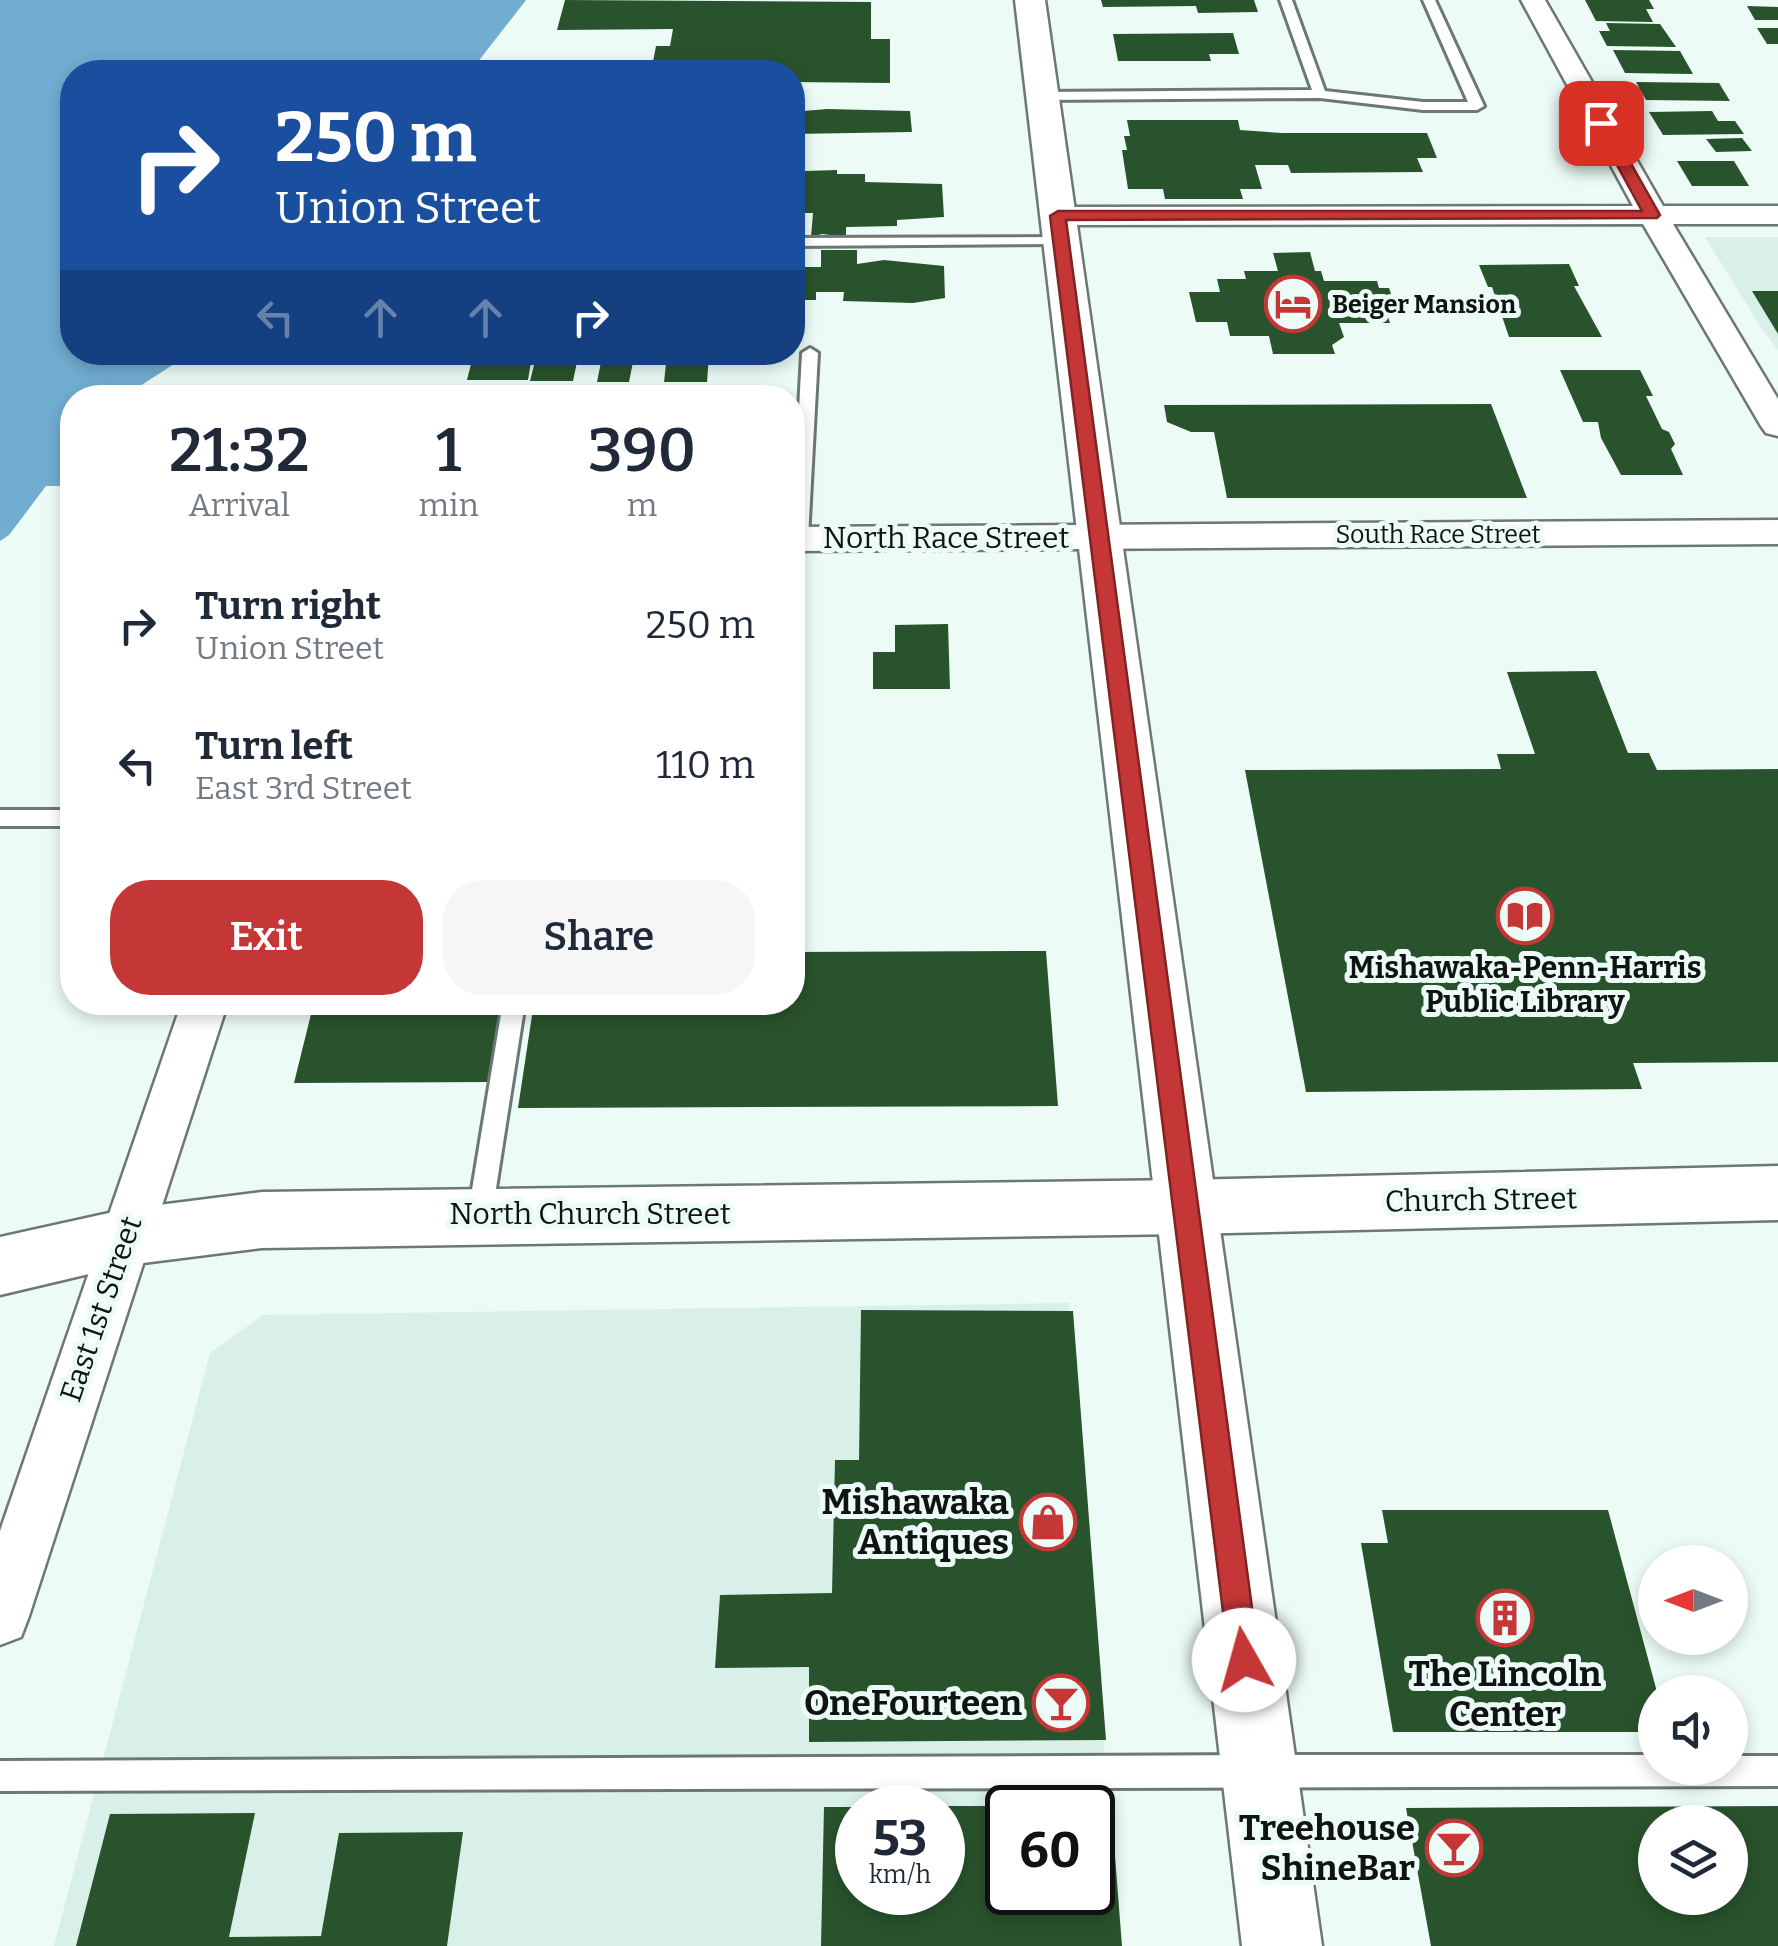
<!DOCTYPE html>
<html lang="en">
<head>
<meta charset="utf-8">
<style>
  :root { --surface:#fff; --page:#f6f6f7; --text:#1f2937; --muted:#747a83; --accent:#c53636 }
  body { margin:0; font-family:Bitter,serif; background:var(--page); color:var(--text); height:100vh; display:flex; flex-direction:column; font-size:38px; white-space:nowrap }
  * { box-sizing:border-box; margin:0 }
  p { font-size:32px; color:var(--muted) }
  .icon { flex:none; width:55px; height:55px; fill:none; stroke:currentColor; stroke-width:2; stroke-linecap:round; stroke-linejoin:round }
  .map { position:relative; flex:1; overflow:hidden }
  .side { position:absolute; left:60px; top:385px; width:745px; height:630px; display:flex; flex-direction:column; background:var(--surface); border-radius:40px; box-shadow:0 5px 15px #0003 }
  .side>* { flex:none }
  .top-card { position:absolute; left:60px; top:60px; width:745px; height:305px; border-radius:40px; box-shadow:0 5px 15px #0003; background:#1a4fa0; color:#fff; overflow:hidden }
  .needle { width:65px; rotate:270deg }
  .fabs { position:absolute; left:1638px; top:1545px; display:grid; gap:20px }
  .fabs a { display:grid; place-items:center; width:110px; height:110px; border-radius:50%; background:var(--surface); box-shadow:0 5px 15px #0003; font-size:50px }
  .speed { position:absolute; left:835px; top:1785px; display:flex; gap:20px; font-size:50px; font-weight:700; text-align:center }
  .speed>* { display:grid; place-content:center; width:130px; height:130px; border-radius:50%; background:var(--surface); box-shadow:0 5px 15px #0003; line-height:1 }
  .speed small { font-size:25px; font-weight:400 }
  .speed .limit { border:5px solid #111; border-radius:15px; background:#fff; color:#111 }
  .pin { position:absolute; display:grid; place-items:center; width:85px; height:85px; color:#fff; margin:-42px; border-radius:20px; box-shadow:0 5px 15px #0006 }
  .me { position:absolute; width:110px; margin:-55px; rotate:353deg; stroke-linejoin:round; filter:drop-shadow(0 0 8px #0008) }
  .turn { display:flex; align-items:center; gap:35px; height:210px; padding:0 50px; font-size:45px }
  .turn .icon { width:130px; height:130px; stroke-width:2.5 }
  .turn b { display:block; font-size:70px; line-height:85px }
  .lanes { display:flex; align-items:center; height:95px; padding:0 50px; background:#0003; justify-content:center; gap:50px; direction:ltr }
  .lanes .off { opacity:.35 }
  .eta { display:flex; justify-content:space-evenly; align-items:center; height:170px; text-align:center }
  .eta b { font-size:60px; font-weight:600; line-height:70px }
  .primary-button { display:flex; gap:20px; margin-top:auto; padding:20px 50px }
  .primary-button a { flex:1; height:115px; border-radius:40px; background:var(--accent); color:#fff; font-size:40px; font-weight:600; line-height:115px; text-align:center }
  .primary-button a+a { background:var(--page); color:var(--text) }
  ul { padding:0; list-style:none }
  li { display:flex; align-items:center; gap:30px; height:140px; padding:0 50px }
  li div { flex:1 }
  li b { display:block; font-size:38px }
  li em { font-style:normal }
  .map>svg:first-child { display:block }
  .built { fill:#d9f0e9; fill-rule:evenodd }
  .water { fill:#71add0 }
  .building { fill:#29532c; fill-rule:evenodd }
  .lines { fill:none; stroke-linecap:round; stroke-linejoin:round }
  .lane-casing { stroke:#6b7874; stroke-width:6 }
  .street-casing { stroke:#6b7874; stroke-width:5 }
  .secondary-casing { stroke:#6b7874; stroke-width:5 }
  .primary-casing { stroke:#6b7874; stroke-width:5 }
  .lane { fill:#fff; fill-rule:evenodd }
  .street { fill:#fff; fill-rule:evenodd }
  .secondary { fill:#fff; fill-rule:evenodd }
  .primary { fill:#fff; fill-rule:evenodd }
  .route { fill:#c53636; stroke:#802323; stroke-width:2.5 }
  .labels { text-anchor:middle; stroke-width:10; stroke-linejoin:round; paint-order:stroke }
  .far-poi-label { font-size:25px; font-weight:bold; fill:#0f1412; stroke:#ecfbf6; text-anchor:start }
  .far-street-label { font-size:25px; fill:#0f1412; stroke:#ecfbf6 }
  .street-label { font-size:30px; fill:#0f1412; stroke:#ecfbf6 }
  .poi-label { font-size:30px; font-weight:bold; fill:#0f1412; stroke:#ecfbf6 }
  .near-poi-label { font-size:35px; font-weight:bold; fill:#0f1412; stroke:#ecfbf6; text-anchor:end }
</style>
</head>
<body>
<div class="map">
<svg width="1778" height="1946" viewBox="0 0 1778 1946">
  <rect width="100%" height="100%" fill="#ecfbf6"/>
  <g class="built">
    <polygon points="1705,237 1778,237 1778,350 1761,327"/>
    <path d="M1069 1303 1120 1946H54L210 1353 263 1315ZM858 1808H942V1892H858ZM1008 1808H1092V1892H1008Z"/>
  </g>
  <polygon class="water" points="0,0 526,0 470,72 72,72 72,352 191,353 123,397 72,398 72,486 46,486 9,535 0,541"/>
  <g class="building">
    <polygon points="565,0 871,2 871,39 890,39 890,83 792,82 792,72 678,72 678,67 652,67 656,46 670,46 673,29 557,30"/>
    <polygon points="1101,0 1254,0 1258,12 1198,13 1196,6 1103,7"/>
    <polygon points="1585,0 1649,0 1654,9 1646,9 1653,22 1596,21"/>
    <polygon points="1747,6 1778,7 1778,20 1755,20"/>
    <polygon points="1606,23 1660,24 1676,47 1607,46 1599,31 1610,31"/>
    <polygon points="1757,28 1778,28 1778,44 1767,44"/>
    <polygon points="1233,33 1239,54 1209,54 1211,61 1118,61 1113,34"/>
    <polygon points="1613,50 1680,51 1693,74 1625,73"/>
    <polygon points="1636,82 1719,83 1730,101 1646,100"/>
    <polygon points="827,109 910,111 912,132 792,134 792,112"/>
    <polygon points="1712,111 1718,121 1735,121 1744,134 1663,135 1649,112"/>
    <polygon points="1127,120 1238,120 1240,130 1282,133 1427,133 1437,158 1417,158 1423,172 1291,173 1288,165 1255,165 1262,189 1240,189 1243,199 1165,199 1163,189 1128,189 1122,150 1127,150 1124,136 1130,136"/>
    <polygon points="1742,138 1752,151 1716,152 1706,139"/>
    <polygon points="1677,161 1734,161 1749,186 1692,186"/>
    <polygon points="837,170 837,174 865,174 865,182 942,184 944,217 897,220 897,226 846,227 846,237 822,234 811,237 813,213 792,213 792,183 805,183 805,171"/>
    <polygon points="821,250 857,250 857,264 884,260 944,266 945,298 913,303 843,301 844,292 816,292 816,300 792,300 792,267 821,267"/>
    <polygon points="1310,252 1315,271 1321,271 1324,281 1377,281 1379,288 1389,288 1399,317 1388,317 1390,323 1339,323 1344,337 1332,345 1335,354 1273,354 1269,336 1230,336 1227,322 1196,322 1189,292 1220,292 1217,279 1246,279 1244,271 1278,271 1273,253"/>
    <polygon points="1569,264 1579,286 1574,286 1602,337 1509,337 1492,287 1488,287 1479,265"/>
    <polygon points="1752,291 1778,291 1778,334"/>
    <polygon points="667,355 709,355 707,382 664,382"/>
    <polygon points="473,356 532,356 528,380 467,380"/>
    <polygon points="536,357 578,357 573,381 530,381"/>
    <polygon points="602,357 634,357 629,382 597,382"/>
    <polygon points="1560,370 1640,370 1653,396 1646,396 1662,429 1669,432 1675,444 1671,449 1683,475 1621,475 1601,438 1598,422 1583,422"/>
    <polygon points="1491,404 1527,498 1227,498 1214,432 1191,432 1167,422 1164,405"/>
    <polygon points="948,624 950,689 873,689 873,652 895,652 895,625"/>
    <polygon points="1596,671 1628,753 1649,753 1657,770 1778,769 1778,1062 1633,1063 1642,1089 1306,1092 1245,770 1501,769 1497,754 1535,754 1507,672"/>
    <polygon points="1046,951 1058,1106 518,1108 534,1002 792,1002 792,952"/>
    <polygon points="314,1002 504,1002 491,1082 294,1083"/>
    <polygon points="861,1310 1073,1311 1106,1740 809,1742 809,1667 715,1668 720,1595 832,1593 835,1460 859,1460"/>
    <polygon points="1382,1510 1608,1510 1657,1692 1655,1732 1393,1732 1361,1543 1388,1543"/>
    <polygon points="1092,1805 1111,1805 1122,1946 821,1946 824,1807 858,1807 858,1892 942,1892 942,1806 1008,1806 1008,1892 1092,1892"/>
    <path d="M1778 1806V1946H1431L1406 1808ZM1655 1822H1730V1898H1655Z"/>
    <polygon points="255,1813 229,1937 321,1936 339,1833 463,1832 447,1946 76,1946 110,1814"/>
  </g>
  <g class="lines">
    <g class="lane-casing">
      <g id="lane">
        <polygon points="1280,0 1292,0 1325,91 1423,102 1468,102 1423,0 1435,0 1484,106 1477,110 1423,110 1320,98 1042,100 1035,96 1042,92 1312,90"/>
        <polygon points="1066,237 1068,240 1061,244 792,246 792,238"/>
        <polygon points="810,348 818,353 808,538 799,544 792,542 802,353"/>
        <rect x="0" y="810" width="72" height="16"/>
        <polygon points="503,1002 525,1002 492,1214 489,1222 480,1225 471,1222 468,1214"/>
        <polygon points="1259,1755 1655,1755 1655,1768 1730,1768 1730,1756 1778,1756 1778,1786 0,1791 0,1761"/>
      </g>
    </g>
    <g class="street-casing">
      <g id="street">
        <polygon points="1521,0 1545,0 1663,206 1778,206 1778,224 1673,224 1778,399 1778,436 1766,433 1761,426 1643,224 1058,225 1048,222 1043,216 1048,210 1058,207 1633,206"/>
        <polygon points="1778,520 1778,544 792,551 792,527"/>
        <polygon points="182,1002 228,1002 29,1616 21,1637 0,1645 0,1531"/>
      </g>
    </g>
    <g class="secondary-casing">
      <polygon id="secondary" points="1778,1166 1778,1220 1184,1234 262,1248 127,1265 0,1295 0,1237 127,1209 262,1192 1184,1180"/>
    </g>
    <g class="primary-casing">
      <polygon id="primary" points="1015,0 1045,0 1322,1946 1242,1946"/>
    </g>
    <use href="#lane" class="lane"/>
    <use href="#street" class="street"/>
    <use href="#secondary" class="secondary"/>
    <use href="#primary" class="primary"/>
  </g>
  <polygon class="route" points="1601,119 1608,123 1660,215 1657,218 1066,220 1259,1660 1255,1670 1244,1675 1234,1670 1229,1660 1050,216 1058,211 1642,211 1594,123"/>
  <defs>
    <g id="hotel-ring" transform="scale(2.875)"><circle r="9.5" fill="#ecfbf6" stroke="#c53636" stroke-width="1.5"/><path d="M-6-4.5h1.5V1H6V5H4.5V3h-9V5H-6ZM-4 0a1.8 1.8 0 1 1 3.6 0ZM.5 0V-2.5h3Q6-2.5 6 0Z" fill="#c53636"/></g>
    <g id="library-ring" transform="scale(2.875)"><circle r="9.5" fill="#ecfbf6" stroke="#c53636" stroke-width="1.5"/><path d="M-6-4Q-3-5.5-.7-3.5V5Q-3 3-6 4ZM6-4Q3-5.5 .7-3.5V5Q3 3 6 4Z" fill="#c53636"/></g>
    <g id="shop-ring" transform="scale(2.875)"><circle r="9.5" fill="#ecfbf6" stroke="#c53636" stroke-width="1.5"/><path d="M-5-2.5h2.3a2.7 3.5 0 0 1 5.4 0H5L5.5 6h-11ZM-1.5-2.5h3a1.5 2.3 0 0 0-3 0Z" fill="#c53636"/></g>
    <g id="building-ring" transform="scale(2.875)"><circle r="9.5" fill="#ecfbf6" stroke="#c53636" stroke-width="1.5"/><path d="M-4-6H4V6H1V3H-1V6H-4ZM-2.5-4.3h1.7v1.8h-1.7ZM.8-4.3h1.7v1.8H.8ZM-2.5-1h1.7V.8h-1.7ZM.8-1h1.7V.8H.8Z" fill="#c53636"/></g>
    <g id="bar-ring" transform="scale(2.875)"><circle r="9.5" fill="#ecfbf6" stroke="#c53636" stroke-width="1.5"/><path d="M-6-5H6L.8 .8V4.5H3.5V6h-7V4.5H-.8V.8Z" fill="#c53636"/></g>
  </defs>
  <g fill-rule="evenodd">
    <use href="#hotel-ring" x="1293" y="304"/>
    <use href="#library-ring" x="1525" y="916"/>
    <use href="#shop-ring" x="1048" y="1522"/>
    <use href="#building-ring" x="1505" y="1618"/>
    <use href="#bar-ring" x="1061" y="1703"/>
    <use href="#bar-ring" x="1454" y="1848"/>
  </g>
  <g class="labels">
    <g class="far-poi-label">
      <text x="1332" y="313">Beiger Mansion</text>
    </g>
    <g class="far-street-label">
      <text x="1438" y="543">South Race Street</text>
    </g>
    <g class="street-label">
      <text x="946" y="548">North Race Street</text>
      <text transform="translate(1481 1200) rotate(-1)" y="10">Church Street</text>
      <text x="590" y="1224">North Church Street</text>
      <text transform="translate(101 1309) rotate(-71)" y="10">East 1st Street</text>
    </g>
    <g class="poi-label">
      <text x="1525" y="978">Mishawaka-Penn-Harris<tspan x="1525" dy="34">Public Library</tspan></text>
    </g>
    <g class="near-poi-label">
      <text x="1009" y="1514">Mishawaka<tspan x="1009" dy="40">Antiques</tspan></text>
      <text x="1505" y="1686" text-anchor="middle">The Lincoln<tspan x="1505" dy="40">Center</tspan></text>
      <text x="1022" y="1715">OneFourteen</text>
      <text x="1415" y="1840">Treehouse<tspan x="1415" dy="40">ShineBar</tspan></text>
    </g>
  </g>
</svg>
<div class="fabs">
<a><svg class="needle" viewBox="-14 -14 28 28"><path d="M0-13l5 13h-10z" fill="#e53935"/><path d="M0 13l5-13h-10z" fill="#747a83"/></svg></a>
<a><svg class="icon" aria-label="sound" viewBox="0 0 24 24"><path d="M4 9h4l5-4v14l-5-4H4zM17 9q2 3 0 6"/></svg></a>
<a><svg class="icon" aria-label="layers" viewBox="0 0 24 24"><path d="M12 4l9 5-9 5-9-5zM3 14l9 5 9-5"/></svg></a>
</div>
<div class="speed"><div>53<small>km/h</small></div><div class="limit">60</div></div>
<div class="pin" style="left:1601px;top:123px;background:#d93025"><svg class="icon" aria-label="arrive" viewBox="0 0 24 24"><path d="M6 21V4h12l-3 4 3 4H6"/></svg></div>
<svg class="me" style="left:1244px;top:1660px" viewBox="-20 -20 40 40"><circle r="19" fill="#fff"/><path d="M0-13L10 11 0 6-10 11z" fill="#c53636"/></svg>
<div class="top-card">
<div class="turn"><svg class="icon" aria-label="right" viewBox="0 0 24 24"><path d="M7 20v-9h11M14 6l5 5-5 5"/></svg><div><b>250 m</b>Union Street</div></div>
<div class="lanes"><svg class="icon off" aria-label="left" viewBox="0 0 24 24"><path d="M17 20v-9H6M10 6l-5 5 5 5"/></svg><svg class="icon off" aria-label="ahead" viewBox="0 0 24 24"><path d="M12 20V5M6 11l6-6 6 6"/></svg><svg class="icon off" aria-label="ahead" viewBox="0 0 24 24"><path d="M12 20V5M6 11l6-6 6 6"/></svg><svg class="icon" aria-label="right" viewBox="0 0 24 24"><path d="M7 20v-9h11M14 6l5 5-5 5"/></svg></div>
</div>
<section class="side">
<div class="eta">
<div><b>21:32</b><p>Arrival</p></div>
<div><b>1</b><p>min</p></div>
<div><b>390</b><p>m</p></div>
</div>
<ul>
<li><svg class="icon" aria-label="right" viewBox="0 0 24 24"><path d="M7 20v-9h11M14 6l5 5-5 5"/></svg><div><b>Turn right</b><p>Union Street</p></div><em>250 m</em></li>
<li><svg class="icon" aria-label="left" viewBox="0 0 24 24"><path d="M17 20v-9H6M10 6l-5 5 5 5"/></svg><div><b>Turn left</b><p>East 3rd Street</p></div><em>110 m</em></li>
</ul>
<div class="primary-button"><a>Exit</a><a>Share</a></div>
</section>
</div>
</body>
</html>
